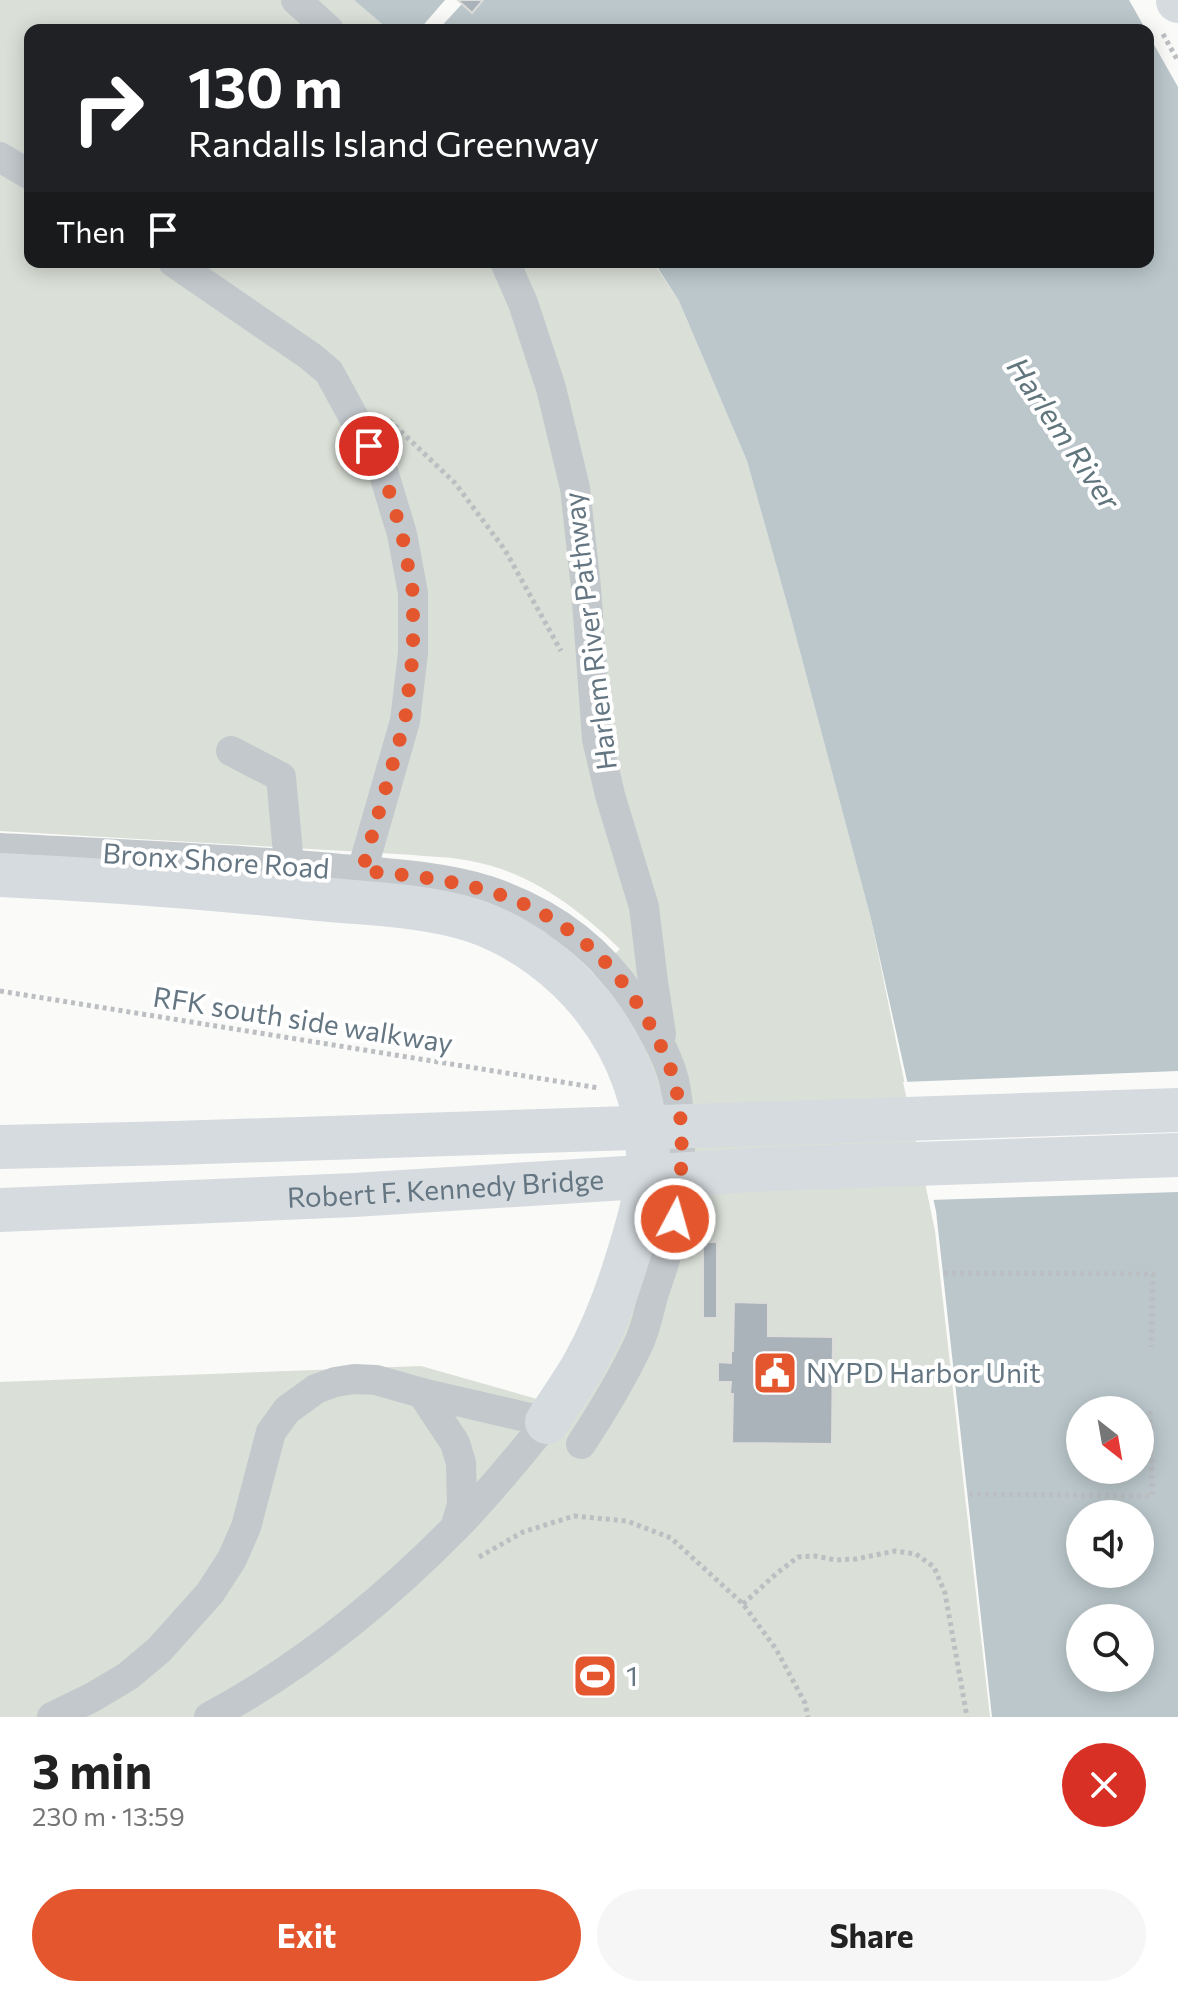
<!DOCTYPE html>
<html lang="en">
<head>
<meta charset="utf-8">
<style>
  :root { --surface:#fff; --page:#f6f6f6; --text:#222; --muted:#767676; --accent:#e4572e }
  body { margin:0; font-family:Commissioner,sans-serif; background:var(--page); color:var(--text); height:100vh; display:flex; flex-direction:column; font-size:30px; white-space:nowrap }
  * { box-sizing:border-box; margin:0 }
  p { font-size:26px; color:var(--muted) }
  .icon { flex:none; width:44px; height:44px; fill:none; stroke:currentColor; stroke-width:2; stroke-linecap:round; stroke-linejoin:round }
  .map { position:relative; height:1717px; overflow:hidden }
  .sheet { display:flex; flex-direction:column; background:var(--surface); flex:1 }
  .sheet>* { flex:none }
  .banner { position:absolute; left:24px; top:24px; width:1130px; height:244px; border-radius:16px; box-shadow:0 4px 20px #0003; background:#202124; color:#fff; overflow:hidden }
  .needle { width:52px; rotate:149deg }
  .fabs { position:absolute; left:1066px; top:1396px; display:grid; gap:16px }
  .fabs a { display:grid; place-items:center; width:88px; height:88px; border-radius:50%; background:var(--surface); box-shadow:0 4px 20px #0003; font-size:40px }
  .pin { position:absolute; display:grid; place-items:center; width:68px; height:68px; color:#fff; margin:-34px; border:4px solid #fff; border-radius:50%; box-shadow:0 2px 8px #0007 }
  .me { position:absolute; width:88px; margin:-44px; rotate:6deg; stroke-linejoin:round; filter:drop-shadow(0 0 6px #0008) }
  .turn { display:flex; align-items:center; gap:28px; height:168px; padding:0 32px; font-size:36px }
  .turn .icon { width:104px; height:104px; stroke-width:2.5 }
  .turn b { display:block; font-size:56px; line-height:68px }
  .then { display:flex; align-items:center; height:76px; padding:0 32px; background:#0003; gap:16px; font-size:30px }
  .round { display:grid; place-items:center; flex:none; width:84px; height:84px; border-radius:42px; background:var(--page) }
  .overview { display:flex; align-items:center; justify-content:space-between; height:136px; padding:0 32px }
  h1 { font-size:48px; font-weight:700; line-height:60px }
  .primary-button { display:flex; gap:16px; margin-top:auto; padding:16px 32px }
  .primary-button a { flex:1; height:92px; border-radius:48px; background:var(--accent); color:#fff; font-size:32px; font-weight:700; line-height:92px; text-align:center }
  .primary-button a+a { background:var(--page); color:var(--text) }
  .map>svg:first-child { display:block }
  .green { fill:#dadfd7 }
  .water { fill:#bbc7cb; fill-rule:evenodd }
  .pier { fill:#fafaf8 }
  .building { fill:#aab3b9; stroke:#dcdcda; stroke-width:2 }
  .lines { fill:none; stroke-linecap:round; stroke-linejoin:round }
  .path { stroke:#bbbfc2; stroke-width:5; stroke-dasharray:4 4; stroke-linecap:butt }
  .minor { stroke:#c3c8cc; stroke-width:30 }
  .highway { stroke:#d6dbdf; stroke-width:44 }
  .route { stroke:#e4572e; stroke-width:14; stroke-dasharray:0 25.2 }
  .labels { text-anchor:middle; stroke-width:8; stroke-linejoin:round; paint-order:stroke }
  .street-label { font-size:28px; fill:#657683; stroke:#fff }
  .poi-label { font-size:28px; fill:#657683; stroke:#fff; text-anchor:start }
  .water-label { font-size:30px; font-style:italic; fill:#60757c; stroke:#fff }
</style>
</head>
<body>
<div class="map">
<svg width="1178" height="1717" viewBox="0 0 1178 1717">
  <rect width="100%" height="100%" fill="#fafaf8"/>
  <path class="green" d="M0 0H354L389 30H30V262H653L679 301 747 461 791 618 871 919 935 1231 990 1717H0V1382L421 1366 572 1409 659 1208 594 974 620 949C578 908 530 872 471 861 452 857 433 857 414 855L0 831Z"/>
  <g class="water">
    <polygon points="354,0 1129,0 1146,30 389,30"/>
    <path d="M1148 34 1178 87V1717H992L936 1211 871 919 791 618 747 461 679 301 654 262H1148ZM1080 1410H1140V1470H1080ZM1080 1514H1140V1574H1080ZM1080 1618H1140V1678H1080Z"/>
  </g>
  <g class="pier">
    <polygon points="445,0 483,0 472,13 462,4 438,30 419,30"/>
    <polygon points="1178,1071 1178,1192 929,1200 903,1082"/>
  </g>
  <g class="building">
    <polygon points="458,0 483,0 472,13"/>
    <rect x="703" y="1242" width="14" height="76"/>
    <polygon points="734,1302 768,1303 768,1336 833,1337 832,1444 732,1443 733,1394 730,1394 731,1382 718,1382 718,1362 731,1363 731,1351 733,1351"/>
  </g>
  <g class="lines">
    <g class="path">
      <polyline points="1163,34 1178,61"/>
      <polyline points="389,420 455,483 505,550 561,651"/>
      <polyline points="0,991 599,1088"/>
      <polyline points="944,1273 1153,1274 1151,1347"/>
      <polyline points="969,1494 1152,1496 1150,1409"/>
      <polyline points="479,1557 523,1532 574,1516 627,1521 671,1538 743,1604 776,1649 805,1703 808,1717"/>
      <polyline points="743,1604 777,1573 798,1557 815,1556 836,1560 856,1559 895,1551 916,1554 934,1567 945,1593 967,1717"/>
    </g>
    <g class="minor">
      <polyline points="296,0 329,30"/>
      <polyline points="0,157 30,175"/>
      <polyline points="173,262 310,356 329,372 383,471 402,534 413,593 413,653 405,721 362,871"/>
      <polyline points="505,262 523,303 551,388 575,488 586,588 597,739 610,795 644,907 653,982 661,1034"/>
      <polyline points="231,751 281,777 289,864"/>
      <path d="M0 848C110 854 221 858 331 868 383 873 436 875 486 890 547 910 598 946 633 999 649 1024 666 1050 674 1080 678 1097 679 1116 680 1133 680 1155 681 1178 678 1200 675 1232 664 1263 654 1293 649 1310 646 1329 638 1345 622 1379 602 1412 581 1444"/>
      <polyline points="52,1717 93,1697 128,1676 159,1650 210,1593 232,1559 246,1527 271,1432 287,1410 316,1389 335,1382 354,1379 376,1380 422,1393 455,1443 461,1463 462,1505 455,1528"/>
      <path d="M209 1717C301 1668 382 1602 455 1528 488 1495 517 1458 547 1422L422 1393"/>
    </g>
    <g class="highway">
      <polyline points="1178,0 1178,1"/>
      <path d="M0 875C107 880 213 888 319 899 370 904 426 905 475 921 521 937 565 970 595 1009 629 1053 650 1110 648 1166 646 1200 635 1234 625 1266 614 1301 601 1334 583 1366 572 1385 559 1403 547 1422"/>
      <polyline points="0,1147 175,1143 1178,1110"/>
      <path id="s1" d="M0 1210 354 1195 769 1169 1178 1155"/>
    </g>
  </g>
  <g class="lines">
    <path class="route" d="M369 446 383 471 402 534 413 593V653L405 721 362 871C413 875 464 881 512 899 545 912 578 934 603 960 630 986 664 1043 674 1080 685 1121 683 1178 675 1219"/>
  </g>
  <defs>
    <g id="civic-square" transform="scale(2.3)"><rect x="-9" y="-9" width="18" height="18" rx="4" fill="#e4572e" stroke="#fff"/><path d="M-.6-6.5H3V-4.5H.6V-3L4-1V1h2V6H-6V1h2V-1L-.6-3ZM-1.2 2.5V6h2.4V2.5Z" fill="#fff"/></g>
    <g id="stadium-square" transform="scale(2.3)"><rect x="-9" y="-9" width="18" height="18" rx="4" fill="#e4572e" stroke="#fff"/><path d="M0-5a6.5 5 0 1 0 0 10a6.5 5 0 1 0 0-10ZM-3.5-1.8h7v3.6h-7Z" fill="#fff"/></g>
  </defs>
  <g fill-rule="evenodd">
    <use href="#civic-square" x="775" y="1373"/>
    <use href="#stadium-square" x="595" y="1676"/>
  </g>
  <g class="labels">
    <g class="street-label">
      <text transform="translate(590 631) rotate(-97)" y="10">Harlem River Pathway</text>
      <text transform="translate(216 861) rotate(4)" y="10">Bronx Shore Road</text>
      <text transform="translate(303 1020) rotate(9)" y="10">RFK south side walkway</text>
      <text dy="10" stroke="none"><textPath href="#s1" startOffset="446">Robert F. Kennedy Bridge</textPath></text>
    </g>
    <g class="poi-label">
      <text x="806" y="1383">NYPD Harbor Unit</text>
      <text x="626" y="1686">1</text>
    </g>
    <g class="water-label">
      <text transform="translate(1063 434) rotate(56)" y="10">Harlem River</text>
    </g>
  </g>
</svg>
<div class="fabs">
<a><svg class="needle" viewBox="-14 -14 28 28"><path d="M0-13l5 13h-10z" fill="#e53935"/><path d="M0 13l5-13h-10z" fill="#767676"/></svg></a>
<a><svg class="icon" aria-label="sound" viewBox="0 0 24 24"><path d="M4 9h4l5-4v14l-5-4H4zM17 9q2 3 0 6"/></svg></a>
<a><svg class="icon" aria-label="search" viewBox="0 0 24 24"><circle cx="10" cy="10" r="6"/><path d="M15 15l6 6"/></svg></a>
</div>
<div class="pin" style="left:369px;top:446px;background:#d93025"><svg class="icon" aria-label="arrive" viewBox="0 0 24 24"><path d="M6 21V4h12l-3 4 3 4H6"/></svg></div>
<svg class="me" style="left:675px;top:1219px" viewBox="-20 -20 40 40"><circle r="17" fill="#e4572e" stroke="#fff" stroke-width="3"/><path d="M0-11L8 9 0 5-8 9z" fill="#fff"/></svg>
<div class="banner">
<div class="turn"><svg class="icon" aria-label="right" viewBox="0 0 24 24"><path d="M7 20v-9h11M14 6l5 5-5 5"/></svg><div><b>130 m</b>Randalls Island Greenway</div></div>
<div class="then">Then<svg class="icon" aria-label="arrive" viewBox="0 0 24 24"><path d="M6 21V4h12l-3 4 3 4H6"/></svg></div>
</div>
</div>
<section class="sheet">
<div class="overview"><div><h1>3 min</h1><p>230 m · 13:59</p></div><a class="round" style="background:#d93025;color:#fff"><svg class="icon" aria-label="close" viewBox="0 0 24 24"><path d="M6 6l12 12M18 6L6 18"/></svg></a></div>
<div class="primary-button"><a>Exit</a><a>Share</a></div>
</section>
</body>
</html>
